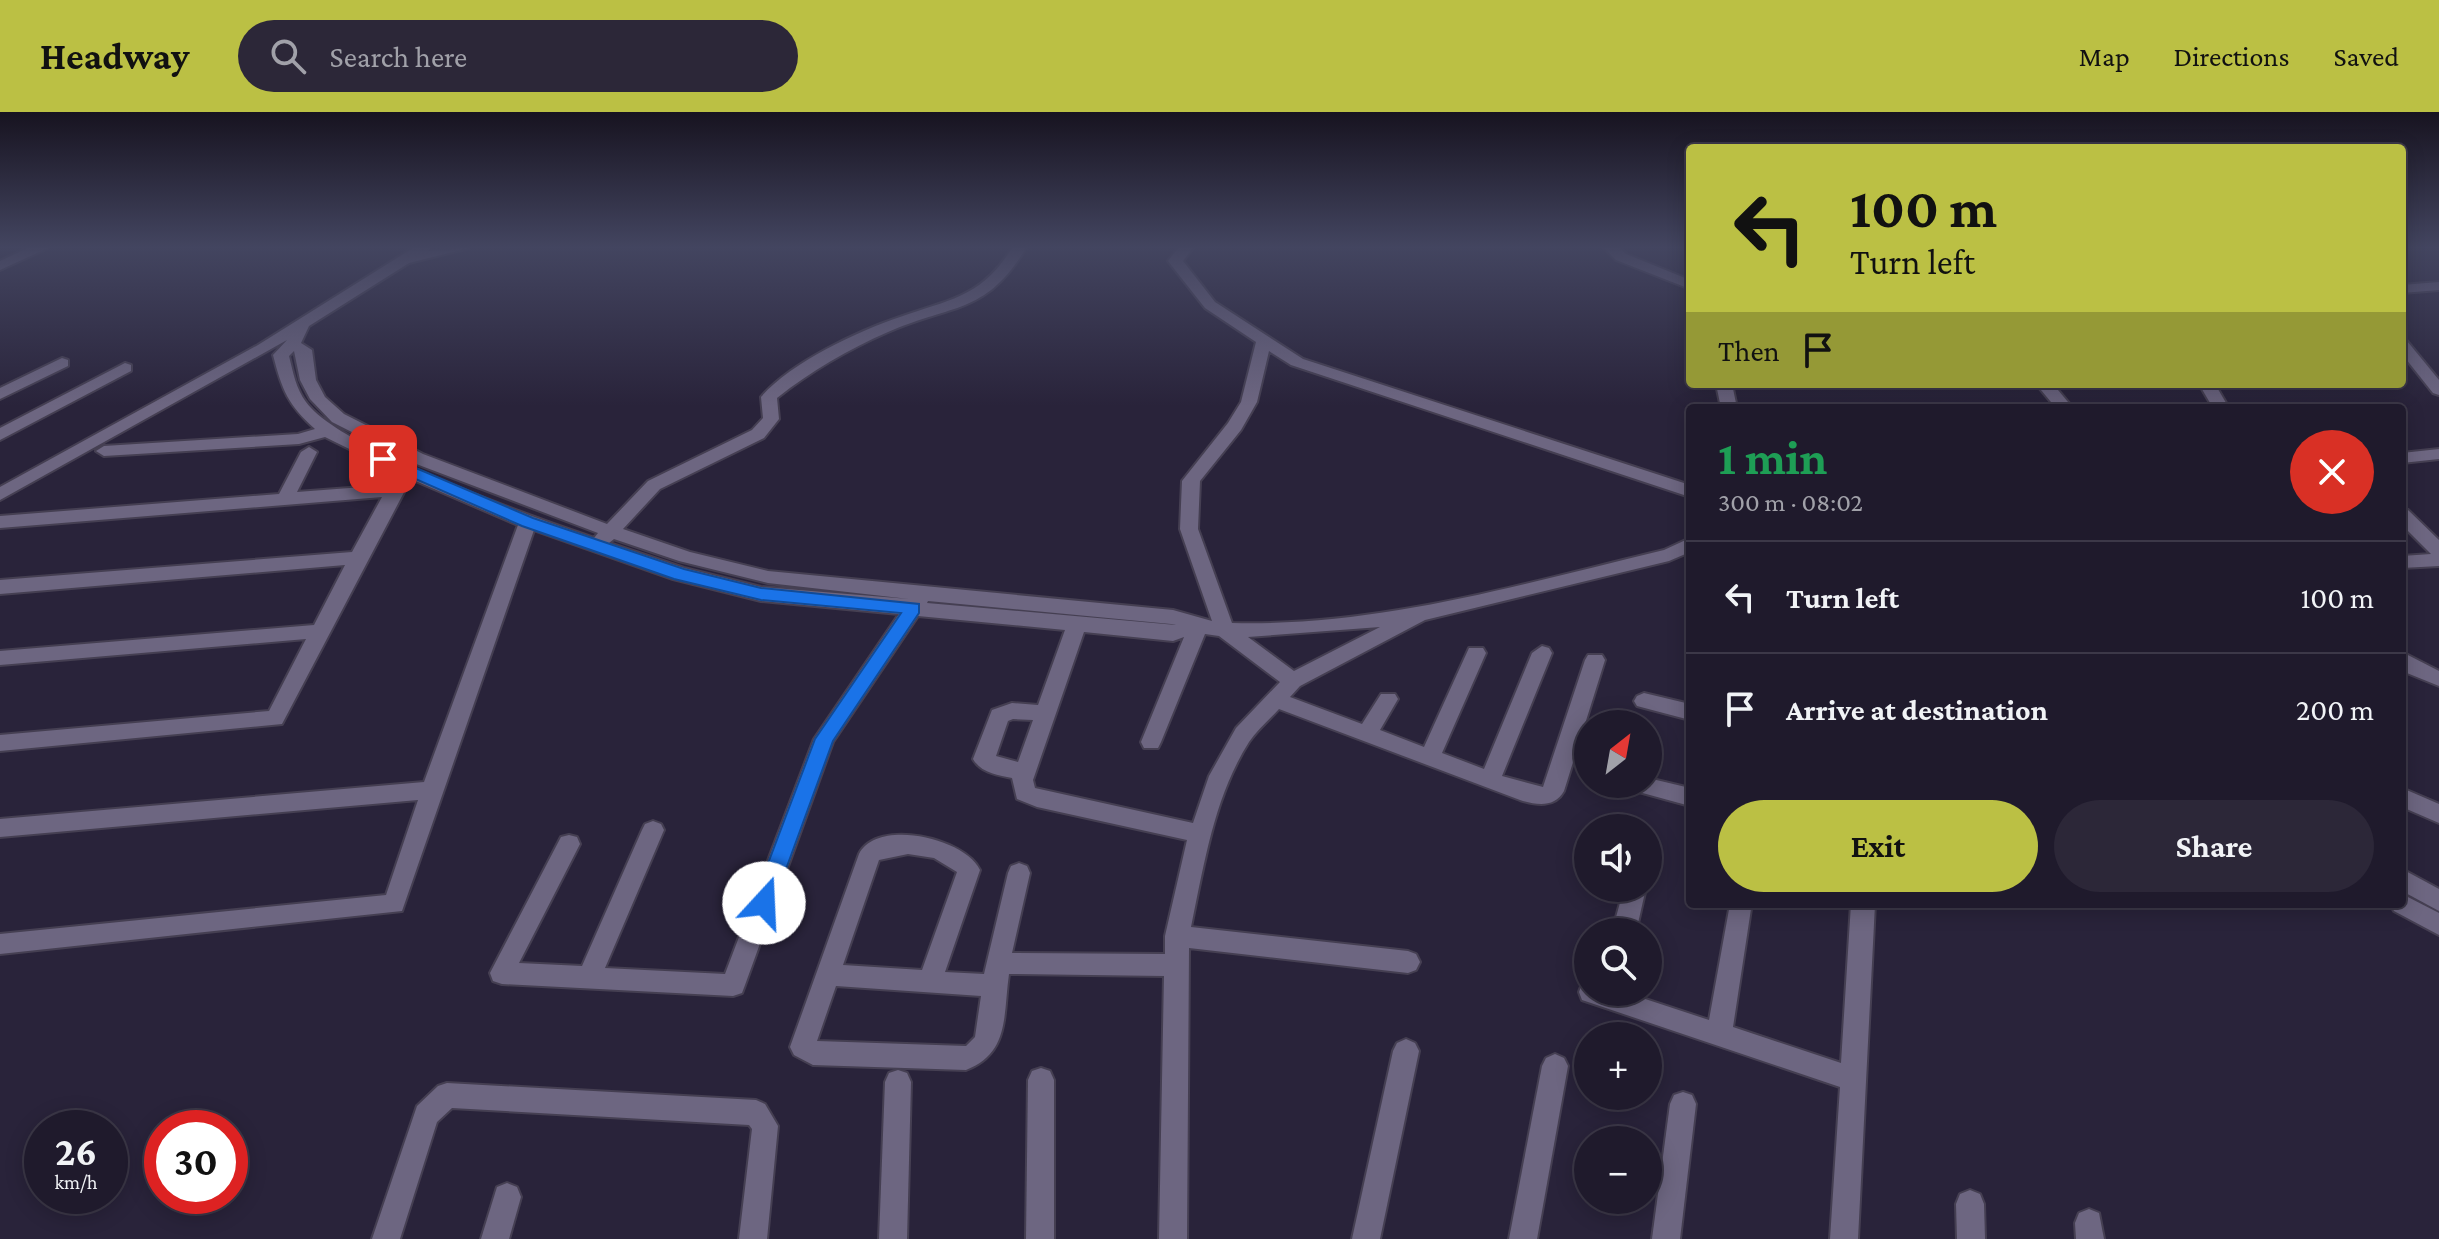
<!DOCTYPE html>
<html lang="en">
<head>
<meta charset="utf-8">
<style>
  :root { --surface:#1f1a2c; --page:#2c2738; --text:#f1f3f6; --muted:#a1a1a9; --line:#3c3848; --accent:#bbc044 }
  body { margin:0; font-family:"Crimson Pro",serif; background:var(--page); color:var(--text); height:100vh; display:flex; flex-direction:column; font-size:30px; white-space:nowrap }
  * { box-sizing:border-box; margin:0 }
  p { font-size:26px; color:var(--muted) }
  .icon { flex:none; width:44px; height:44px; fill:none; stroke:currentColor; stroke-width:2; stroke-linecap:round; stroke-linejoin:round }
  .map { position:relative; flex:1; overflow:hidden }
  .sheet { position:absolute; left:1686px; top:292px; width:720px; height:504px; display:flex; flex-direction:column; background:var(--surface); border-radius:8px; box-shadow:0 4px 20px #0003,0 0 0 2px var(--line) }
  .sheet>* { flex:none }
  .hud { position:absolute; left:1686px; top:32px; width:720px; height:244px; border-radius:8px; box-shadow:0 4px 20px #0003,0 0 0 2px var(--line); background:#bbc044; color:#111; overflow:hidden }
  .needle { width:52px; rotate:31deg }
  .tools { position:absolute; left:1574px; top:598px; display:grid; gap:16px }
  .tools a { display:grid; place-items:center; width:88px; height:88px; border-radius:50%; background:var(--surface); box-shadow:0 4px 20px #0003,0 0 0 2px var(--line); font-size:40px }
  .speed { position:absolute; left:24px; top:998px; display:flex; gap:16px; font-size:40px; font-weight:700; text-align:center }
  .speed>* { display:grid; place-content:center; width:104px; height:104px; border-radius:50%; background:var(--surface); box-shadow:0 4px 20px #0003,0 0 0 2px var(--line); line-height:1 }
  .speed small { font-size:20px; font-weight:400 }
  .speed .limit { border:12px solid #d22; background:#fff; color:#111 }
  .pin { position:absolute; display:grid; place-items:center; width:68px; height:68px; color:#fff; margin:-34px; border-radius:16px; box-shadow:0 4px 12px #0006 }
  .me { position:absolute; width:88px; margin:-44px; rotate:20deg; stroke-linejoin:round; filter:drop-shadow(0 0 6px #0008) }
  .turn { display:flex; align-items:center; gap:28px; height:168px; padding:0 32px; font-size:36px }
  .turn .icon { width:104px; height:104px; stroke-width:2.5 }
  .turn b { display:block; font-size:56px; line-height:68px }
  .then { display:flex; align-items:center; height:76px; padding:0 32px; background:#0003; gap:16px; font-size:30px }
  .round { display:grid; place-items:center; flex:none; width:84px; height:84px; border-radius:42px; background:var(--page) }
  .headline { display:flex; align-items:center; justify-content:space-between; height:136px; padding:0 32px }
  h1 { font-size:48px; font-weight:700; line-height:60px; color:#1e9e55 }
  .button { display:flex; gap:16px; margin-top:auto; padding:16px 32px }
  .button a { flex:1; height:92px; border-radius:48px; background:var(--accent); color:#111; font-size:32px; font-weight:700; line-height:92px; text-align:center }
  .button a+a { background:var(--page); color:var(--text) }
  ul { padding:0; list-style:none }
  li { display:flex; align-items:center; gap:24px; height:112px; padding:0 32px; border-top:2px solid var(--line) }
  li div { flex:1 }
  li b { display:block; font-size:30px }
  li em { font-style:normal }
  header { display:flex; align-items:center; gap:48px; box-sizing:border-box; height:112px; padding:0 40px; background:var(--accent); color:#111 }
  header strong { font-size:38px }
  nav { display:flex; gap:44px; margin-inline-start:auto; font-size:28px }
  .search { width:560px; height:72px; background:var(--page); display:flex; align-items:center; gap:20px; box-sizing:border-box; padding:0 28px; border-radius:44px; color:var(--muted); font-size:30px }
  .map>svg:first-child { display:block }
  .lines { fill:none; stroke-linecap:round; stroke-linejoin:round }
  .minor-casing { stroke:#453f52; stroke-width:4 }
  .minor { fill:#6d6681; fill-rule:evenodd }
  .route { fill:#1a73e8; stroke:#114b97; stroke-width:2 }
</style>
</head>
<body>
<header>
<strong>Headway</strong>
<div class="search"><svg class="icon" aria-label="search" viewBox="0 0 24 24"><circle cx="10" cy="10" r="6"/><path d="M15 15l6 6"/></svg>Search here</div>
<nav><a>Map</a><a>Directions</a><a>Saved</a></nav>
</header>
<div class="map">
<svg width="2439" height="1127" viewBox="0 0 2439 1127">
  <rect width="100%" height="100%" fill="#29233a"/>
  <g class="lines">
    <g class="minor-casing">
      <g id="minor">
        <polygon points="28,136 48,136 0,158 0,149"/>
        <path d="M413 136H430L428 139 469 136 409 151 309 214 301 231 312 238 316 268 325 285 344 302 423 342 607 412 648 369 752 318 763 306 761 285C790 251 858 219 900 205 950 187 981 186 1012 136H1026C986 203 951 192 888 220 849 237 811 259 777 286L779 307 764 326 660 377 623 417 690 440 768 459 1173 498 1212 509 1180 417 1182 369 1228 311 1241 290 1256 230 1205 196 1168 149 1178 136H1193L1183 149 1215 190 1303 247 1690 373V385L1291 253 1269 239 1257 290 1241 318 1200 369 1198 417 1232 511C1379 515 1522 472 1664 438L1690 426V440L1669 449 1425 508 1300 574 1290 585 1362 612 1381 582H1395L1398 587 1380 618 1424 635 1469 536H1483L1486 541 1442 641 1484 657 1532 541 1542 534 1549 536 1552 541 1502 664 1543 675 1585 548 1588 543H1602L1605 548 1564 679C1555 696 1536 693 1520 688L1279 597C1269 608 1257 618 1249 630 1214 685 1204 753 1191 815L1408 839 1416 842 1420 850 1416 858 1408 861 1189 836 1187 1127H1159L1164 864 1009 862C1003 903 1010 941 966 958L813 953 794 943 790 935 859 742C877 706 965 726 980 758L945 860 984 862 1008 761 1011 754 1019 751 1027 754 1030 761 1012 841 1165 842V824L1187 728 1037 695 1017 687 1012 666C998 663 981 661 973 647L992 598 1012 591 1038 593 1065 518 918 504 833 630 745 873 742 881 733 884 502 872 493 869 490 861 561 725 569 723 577 725 580 732 519 851 582 854 642 718 645 712 653 709 661 712 664 718 605 856 725 862 814 627 899 502 761 489 673 467 534 418 402 799 0 842V822L386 783 418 688 0 725V707L424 670 518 413 411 367 282 612 0 639V623L269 599 306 527 0 553V539L314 513 345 453 0 482V468L352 440 382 385 0 416V404L279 382 301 340 309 335 317 340 297 380 389 373 398 361 325 325 299 332 104 344 96 339 104 334 298 322 315 317C288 293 282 278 273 243L287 228 0 388V375L258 233ZM294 239 300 268 310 287 332 310 411 350 598 421 594 426C535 406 338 336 306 290 296 277 293 260 289 244ZM614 427 679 449 768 471 909 487 761 475 684 456 609 431ZM928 489 1171 512 1176 513 927 491ZM1380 515 1294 559 1248 525ZM1084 520 1173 529 1184 525 1141 630 1144 636H1158L1161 630 1205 522 1219 524 1280 570 1236 616 1209 664 1193 711 1035 676 1033 668ZM1013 607 1033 608 1018 650 996 644 1008 609ZM908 742 934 746 957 760 922 858 843 853 879 748ZM836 874 981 884 975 925 966 934 817 929Z"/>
        <polygon points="1604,136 1620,136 1626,142 1690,168 1690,177 1616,148"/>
        <polygon points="2439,170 2439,178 2402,181 2402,173"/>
        <polygon points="2402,227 2407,229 2439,268 2439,283 2433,281 2402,242"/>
        <polygon points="62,246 68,248 68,254 0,287 0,276"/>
        <polygon points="125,251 131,253 131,259 0,328 0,316"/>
        <polygon points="1716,272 1732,272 1737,296 1721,296"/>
        <polygon points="2036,272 2053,272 2073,296 2056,296"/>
        <polygon points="2199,272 2215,272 2229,296 2213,296"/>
        <polygon points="2439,337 2439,347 2402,351 2402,341"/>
        <polygon points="2402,396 2408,398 2439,428 2439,454 2402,456 2402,444 2431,442 2402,413"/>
        <polygon points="2402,540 2439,559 2439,574 2402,559"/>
        <polygon points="1644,581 1690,592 1690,608 1637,594 1634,589 1637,584"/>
        <polygon points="1648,666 1690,676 1690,694 1639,680 1637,672 1648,672"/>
        <polygon points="2402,676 2439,692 2439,711 2402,695"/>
        <polygon points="2402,757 2439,777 2439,799 2402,779"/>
        <polygon points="1624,776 1646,776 1636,820 1612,820"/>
        <polygon points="2402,782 2439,801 2439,823 2394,799 2390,792 2402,792"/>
        <polygon points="1730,792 1748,792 1751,797 1733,915 1841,951 1851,792 1875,792 1858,1127 1830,1127 1840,975 1591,891 1582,888 1579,880 1582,872 1588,870 1588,880 1624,880 1709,908"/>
        <polygon points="1406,927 1415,931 1419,939 1380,1127 1352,1127 1393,939 1397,931"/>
        <polygon points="1555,942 1564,946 1568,954 1537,1127 1509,1127 1542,954 1546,946"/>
        <polygon points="1041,956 1050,959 1054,968 1054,1127 1026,1127 1028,968 1032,959"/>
        <polygon points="898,958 907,961 911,970 907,1127 879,1127 885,970 889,961"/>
        <polygon points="447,971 756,988 765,992 778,1014 767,1127 739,1127 752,1017 749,1013 452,996 437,1010 400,1127 372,1127 417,994 438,974"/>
        <polygon points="1683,980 1692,983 1696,992 1680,1127 1652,1127 1670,992 1674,983"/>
        <polygon points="507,1071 517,1075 521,1085 509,1127 481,1127 497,1075"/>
        <polygon points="1970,1078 1980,1082 1984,1092 1985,1127 1957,1127 1956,1092 1960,1082"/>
        <polygon points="2089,1097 2099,1101 2104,1127 2076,1127 2075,1111 2079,1101"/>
      </g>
    </g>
    <use href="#minor" class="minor"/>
  </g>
  <linearGradient id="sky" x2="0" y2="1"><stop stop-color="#171320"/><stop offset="0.46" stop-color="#434560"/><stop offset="1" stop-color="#434560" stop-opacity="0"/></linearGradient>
  <rect width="2439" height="294" fill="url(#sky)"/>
  <polygon class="route" points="383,342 533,406 684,457 761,476 919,492 919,501 833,629 771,798 756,798 753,791 815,627 901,501 761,488 674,467 522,414 377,350 375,347"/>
</svg>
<div class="tools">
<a><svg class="needle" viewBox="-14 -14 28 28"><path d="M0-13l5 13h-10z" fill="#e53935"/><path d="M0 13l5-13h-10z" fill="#a1a1a9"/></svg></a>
<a><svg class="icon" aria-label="sound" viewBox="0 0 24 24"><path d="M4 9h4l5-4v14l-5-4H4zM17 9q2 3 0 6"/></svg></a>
<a><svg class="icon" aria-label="search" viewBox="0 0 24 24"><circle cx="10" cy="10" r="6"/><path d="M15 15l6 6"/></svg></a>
<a>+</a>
<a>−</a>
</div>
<div class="speed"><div>26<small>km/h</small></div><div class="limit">30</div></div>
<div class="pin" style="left:383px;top:347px;background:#d93025"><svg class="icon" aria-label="arrive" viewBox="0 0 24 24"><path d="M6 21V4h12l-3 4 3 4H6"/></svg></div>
<svg class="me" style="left:764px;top:791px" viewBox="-20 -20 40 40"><circle r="19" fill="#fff"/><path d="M0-13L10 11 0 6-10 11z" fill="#1a73e8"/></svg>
<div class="hud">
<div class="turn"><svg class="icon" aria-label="left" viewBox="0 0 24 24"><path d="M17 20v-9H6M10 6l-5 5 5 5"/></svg><div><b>100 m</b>Turn left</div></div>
<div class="then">Then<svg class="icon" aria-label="arrive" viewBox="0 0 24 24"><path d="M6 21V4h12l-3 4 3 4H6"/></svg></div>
</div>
<section class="sheet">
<div class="headline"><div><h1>1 min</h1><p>300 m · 08:02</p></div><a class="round" style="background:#d93025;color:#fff"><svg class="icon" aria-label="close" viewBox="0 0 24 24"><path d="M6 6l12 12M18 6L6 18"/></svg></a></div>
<ul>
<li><svg class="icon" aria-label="left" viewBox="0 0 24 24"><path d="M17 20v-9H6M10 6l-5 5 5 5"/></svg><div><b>Turn left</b></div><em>100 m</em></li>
<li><svg class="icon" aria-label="arrive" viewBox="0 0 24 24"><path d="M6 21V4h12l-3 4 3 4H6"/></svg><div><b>Arrive at destination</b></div><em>200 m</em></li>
</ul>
<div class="button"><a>Exit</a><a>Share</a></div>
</section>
</div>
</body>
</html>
